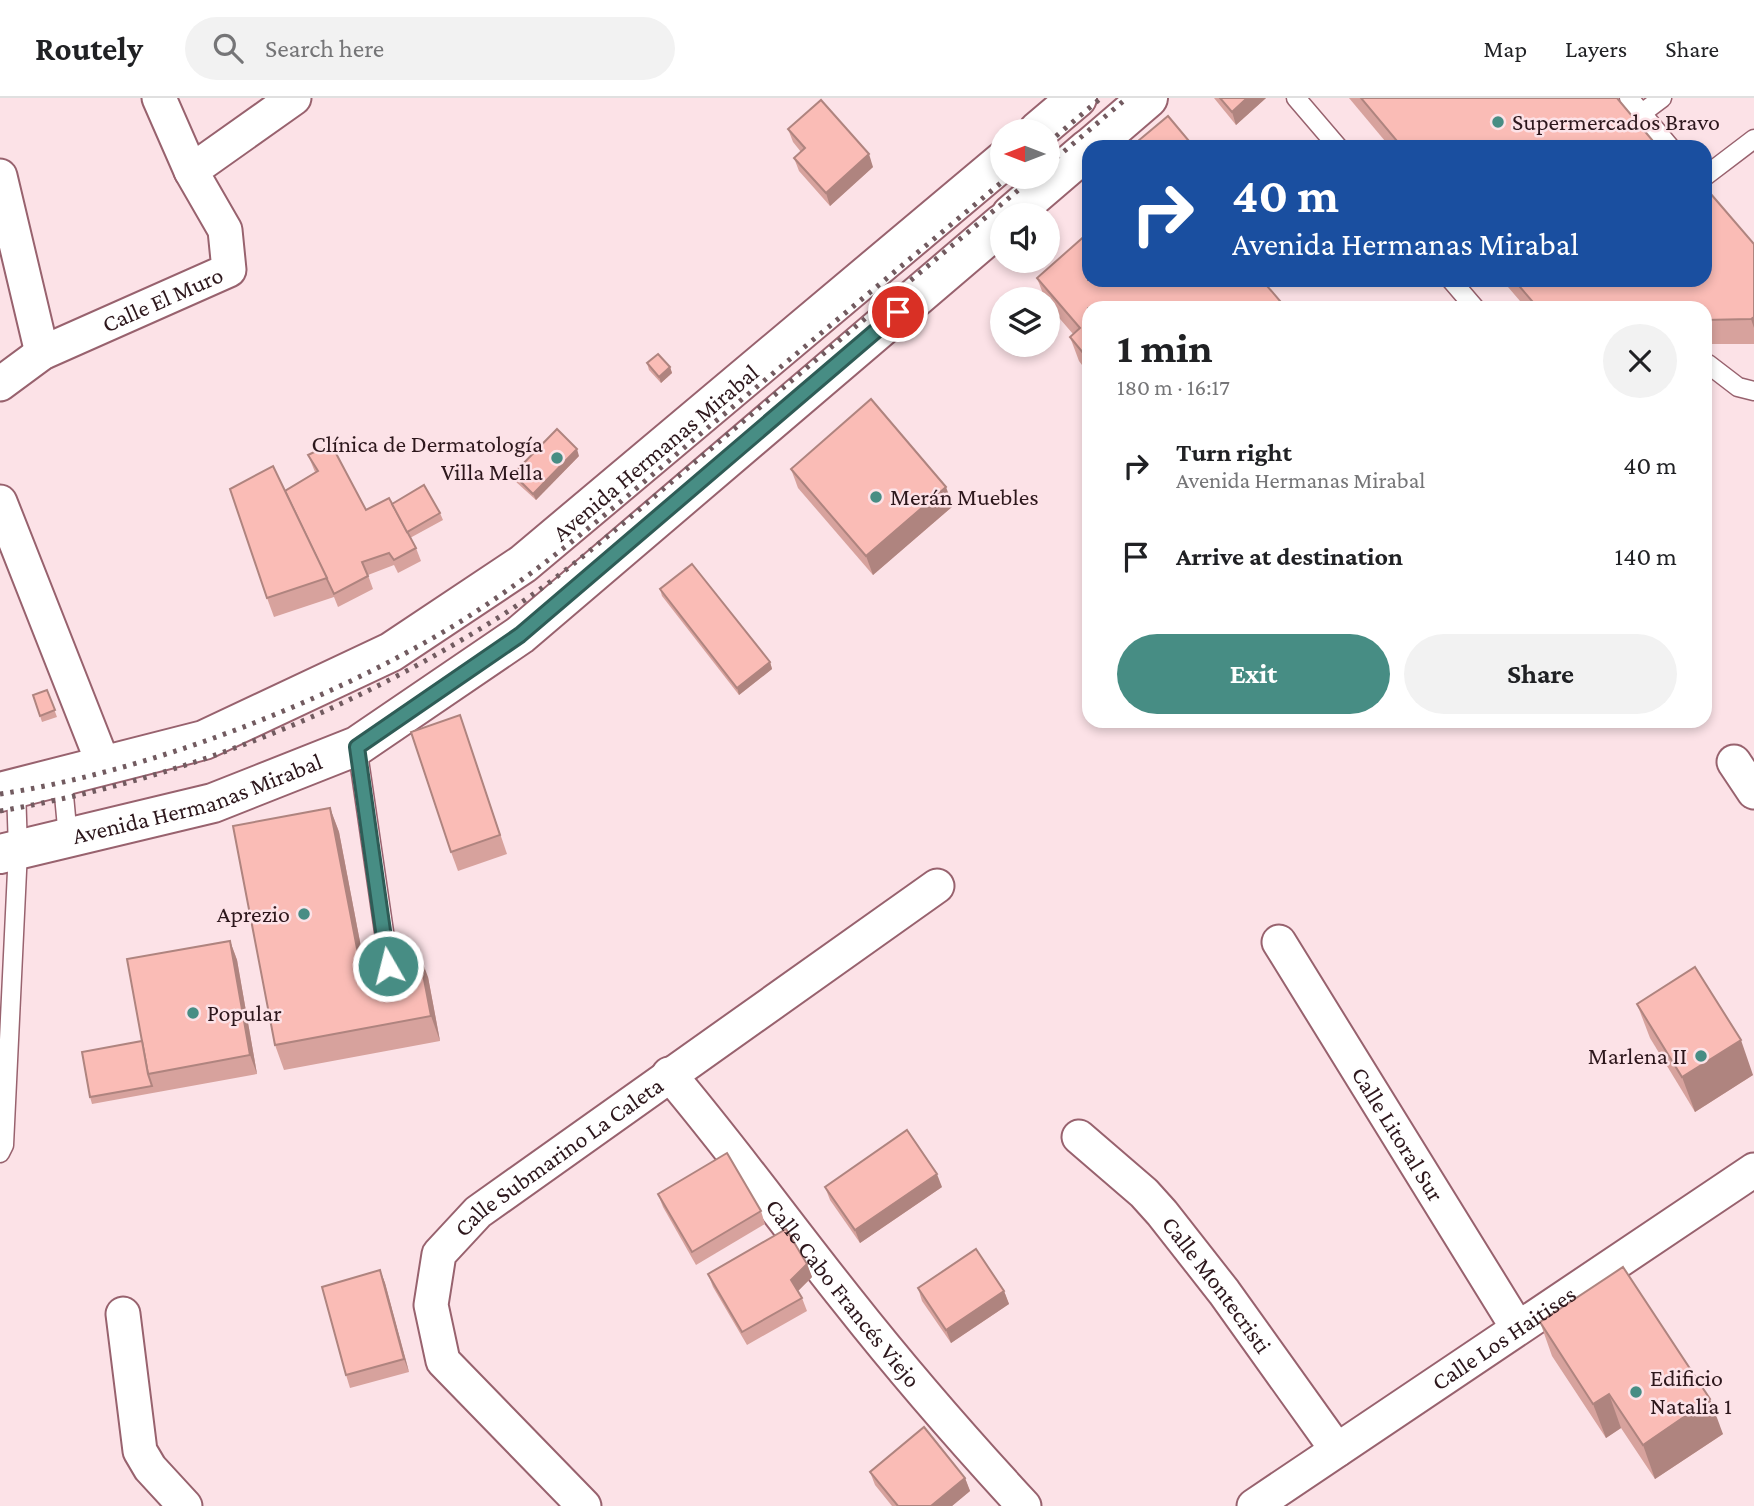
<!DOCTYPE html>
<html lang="en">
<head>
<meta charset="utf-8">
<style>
  :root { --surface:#fff; --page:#f2f2f2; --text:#202124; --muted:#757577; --line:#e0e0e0; --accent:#478d84 }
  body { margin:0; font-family:"Crimson Pro",serif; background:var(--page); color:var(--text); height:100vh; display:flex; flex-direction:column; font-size:26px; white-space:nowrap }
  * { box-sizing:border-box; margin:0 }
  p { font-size:23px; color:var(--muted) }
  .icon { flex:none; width:38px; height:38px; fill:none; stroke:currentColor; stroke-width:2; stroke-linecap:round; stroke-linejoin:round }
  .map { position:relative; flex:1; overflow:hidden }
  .panel { position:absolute; left:1082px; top:203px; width:630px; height:427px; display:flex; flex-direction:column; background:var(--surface); border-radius:21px; box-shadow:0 4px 10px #0003 }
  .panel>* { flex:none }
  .top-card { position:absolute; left:1082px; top:42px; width:630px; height:147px; border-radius:21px; box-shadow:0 4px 10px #0003; background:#1a4fa0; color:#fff; overflow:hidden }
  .needle { width:46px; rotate:270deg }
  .controls { position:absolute; left:990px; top:21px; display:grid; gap:14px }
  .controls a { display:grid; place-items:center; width:70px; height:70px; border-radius:50%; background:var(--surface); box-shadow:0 4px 10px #0003; font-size:35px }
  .pin { position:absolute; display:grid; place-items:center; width:60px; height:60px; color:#fff; margin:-30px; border:4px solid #fff; border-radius:50%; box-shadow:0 2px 7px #0007 }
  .me { position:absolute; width:77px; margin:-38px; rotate:352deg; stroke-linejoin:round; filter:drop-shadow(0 0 5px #0008) }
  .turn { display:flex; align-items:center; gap:24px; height:147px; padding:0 35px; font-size:32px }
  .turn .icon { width:91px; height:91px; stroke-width:2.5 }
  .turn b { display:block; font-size:49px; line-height:60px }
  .round { display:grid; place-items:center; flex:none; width:74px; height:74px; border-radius:37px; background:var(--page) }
  .headline { display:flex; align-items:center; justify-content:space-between; height:119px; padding:0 35px }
  h1 { font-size:42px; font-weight:700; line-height:52px }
  .cta { display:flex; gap:14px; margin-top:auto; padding:14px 35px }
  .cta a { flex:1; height:80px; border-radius:42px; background:var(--accent); color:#fff; font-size:28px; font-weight:700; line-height:80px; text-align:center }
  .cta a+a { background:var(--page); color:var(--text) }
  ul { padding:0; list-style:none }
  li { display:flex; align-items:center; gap:21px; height:91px; padding:0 35px }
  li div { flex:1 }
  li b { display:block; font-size:26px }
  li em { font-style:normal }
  header { display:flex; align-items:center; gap:42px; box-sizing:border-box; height:98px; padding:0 35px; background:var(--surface); border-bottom:2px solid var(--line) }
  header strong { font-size:33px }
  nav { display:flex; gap:38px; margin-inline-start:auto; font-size:24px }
  .search { width:490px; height:63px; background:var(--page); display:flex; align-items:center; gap:18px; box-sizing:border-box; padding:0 24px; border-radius:38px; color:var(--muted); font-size:26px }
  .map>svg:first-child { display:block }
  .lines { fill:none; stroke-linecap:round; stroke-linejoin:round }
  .service-casing { stroke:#98626e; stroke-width:21 }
  .minor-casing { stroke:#98626e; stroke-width:37 }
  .primary-casing { stroke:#98626e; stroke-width:42 }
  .service { stroke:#fff; stroke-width:18 }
  .minor { stroke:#fff; stroke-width:33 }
  .primary { stroke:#fff; stroke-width:38 }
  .rail { stroke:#725b60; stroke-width:5; stroke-dasharray:3.5 7; stroke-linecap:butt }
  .wall { fill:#d7a29d }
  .shaded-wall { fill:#af847f }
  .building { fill:#fabcb6; stroke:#af847f; stroke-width:2 }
  .route-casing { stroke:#2e5c56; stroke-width:18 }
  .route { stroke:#478d84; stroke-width:12 }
  .poi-dot { fill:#478d84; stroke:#fce2e7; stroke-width:2.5 }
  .labels { text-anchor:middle; stroke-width:5; stroke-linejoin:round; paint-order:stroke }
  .poi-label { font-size:24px; fill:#2d171c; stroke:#fce2e7; text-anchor:start }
  .street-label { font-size:24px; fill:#2d171c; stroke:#fce2e7 }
</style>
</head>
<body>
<header>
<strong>Routely</strong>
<div class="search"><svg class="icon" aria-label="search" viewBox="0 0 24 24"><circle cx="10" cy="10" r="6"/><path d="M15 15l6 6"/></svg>Search here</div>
<nav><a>Map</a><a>Layers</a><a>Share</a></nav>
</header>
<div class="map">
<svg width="1754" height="1408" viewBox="0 0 1754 1408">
  <rect width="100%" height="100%" fill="#fce2e7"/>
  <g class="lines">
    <g class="service-casing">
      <g id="service">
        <polyline points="1296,0 1338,49"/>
        <polyline points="1629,0 1670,49"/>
        <polyline points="1642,15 1662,0"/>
        <polyline points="1704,79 1754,41"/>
        <polyline points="1451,182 1475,210"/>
        <polyline points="1708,266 1738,289 1754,293"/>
        <polyline points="357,648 389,868"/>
        <polyline points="62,676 68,740"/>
        <polyline points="0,1055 4,1047 18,752 16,690"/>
      </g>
    </g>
    <g class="minor-casing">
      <g id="minor">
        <polyline points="159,0 191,73"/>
        <polyline points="0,78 42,255"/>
        <path id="s1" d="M0 286 42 255 229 172 225 132 191 73 294 0"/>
        <polyline points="0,404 104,668"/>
        <polyline points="1734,664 1754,694"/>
        <path id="s2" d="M1279 844 1517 1229"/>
        <path id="s3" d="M669 976C731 1049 787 1127 847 1202 903 1273 963 1342 1024 1408"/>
        <path id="s4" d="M1079 1039 1144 1095 1162 1115 1224 1194 1337 1352"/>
        <polyline points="123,1216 140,1353 150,1370 185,1408"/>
        <path id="s5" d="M584 1408 443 1263 431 1207 439 1156 478 1114 937 788"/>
        <path id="s6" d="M1254 1408 1754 1072"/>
      </g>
    </g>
    <g class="primary-casing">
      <g id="primary">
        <polyline points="1038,33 1077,0"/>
        <polyline points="1091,49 1148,0"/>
        <polyline points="1011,117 1088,51"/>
        <path id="s7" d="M0 694 204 642 391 554 523 466 1003 63"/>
        <path id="s8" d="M0 756 213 705 357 648 520 537 1003 125"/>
      </g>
    </g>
    <use href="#service" class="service"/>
    <use href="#minor" class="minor"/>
    <use href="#primary" class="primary"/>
    <g class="rail">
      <polyline points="1048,45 1101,0"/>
      <polyline points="1048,67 1127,0"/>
      <path d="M0 696C146 674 323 606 450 530 539 476 619 405 698 338 801 252 905 165 1008 79"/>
      <path d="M0 713C174 683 338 619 488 526 567 478 636 413 707 354 816 262 925 170 1034 79"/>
    </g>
  </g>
  <g class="wall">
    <polygon points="1214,0 1266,0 1236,27"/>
    <polygon points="1349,0 1617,0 1658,49 1390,49"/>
    <polygon points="788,31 873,69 830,108 799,73 794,60 801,54 793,44"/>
    <polygon points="1754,146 1754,246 1704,246 1704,210 1526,210 1502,182 1704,182"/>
    <polygon points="1037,180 1088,210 1088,275 1079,263 1070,239 1073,236 1048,207 1048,201 1045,201"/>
    <polygon points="647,265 670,269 672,275 661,285 649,272"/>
    <polygon points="308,357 366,412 392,406 440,415 443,422 410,440 416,450 421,463 398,475 394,467 368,477 373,491 338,509 334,499 274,519 267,500 285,393 315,374"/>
    <polygon points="579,358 536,402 515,383 513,376"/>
    <polygon points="791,371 953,408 873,477 798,390"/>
    <polygon points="660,491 770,564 772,571 739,597 662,498"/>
    <polygon points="47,592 57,619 42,624 33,597"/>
    <polygon points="460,617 507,756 458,773 451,754"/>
    <polygon points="330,710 339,734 364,865 428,879 440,943 284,972 275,947"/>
    <polygon points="230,843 237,862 257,976 92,1006 90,999 142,943"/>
    <polygon points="1637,906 1753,977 1695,1014 1650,940"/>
    <polygon points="825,1089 942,1089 860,1145 830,1102"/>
    <polygon points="658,1096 761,1113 765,1126 696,1167 663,1109"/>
    <polygon points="807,1166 812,1179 798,1193 802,1200 807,1213 747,1247 713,1189 708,1176"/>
    <polygon points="380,1172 385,1185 409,1274 350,1290 346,1277"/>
    <polygon points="918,1190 1004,1193 1009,1206 951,1245 922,1203"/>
    <polygon points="1540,1224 1723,1336 1655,1381 1621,1330 1606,1340 1552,1258"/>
    <polygon points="870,1374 965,1380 970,1393 952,1408 892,1408 875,1387"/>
  </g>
  <g class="shaded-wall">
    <polygon points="1247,0 1266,0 1236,27 1232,14"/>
    <polygon points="869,56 873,69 830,108 826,95"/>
    <polygon points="1754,219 1754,230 1751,221"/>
    <polygon points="670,269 672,275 661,285 659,279"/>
    <polygon points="577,351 579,358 536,402 533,396"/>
    <polygon points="946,389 953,408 873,477 866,458"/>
    <polygon points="770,564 772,571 739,597 737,590"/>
    <polygon points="330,710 339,734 369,891 360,866"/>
    <polygon points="230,843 237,862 257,976 250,957"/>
    <polygon points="419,855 428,879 440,943 431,918"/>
    <polygon points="1741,942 1753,977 1695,1014 1682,979"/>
    <polygon points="937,1076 942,1089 860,1145 855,1132"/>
    <polygon points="807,1166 812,1179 796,1195 791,1182"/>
    <polygon points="380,1172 385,1185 409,1274 404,1261"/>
    <polygon points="1004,1193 1009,1206 951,1245 946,1232"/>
    <polygon points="1609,1296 1621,1330 1606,1340 1593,1306"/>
    <polygon points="1710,1301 1723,1336 1655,1381 1643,1347"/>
    <polygon points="965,1380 970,1393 952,1408 931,1408"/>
  </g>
  <g class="building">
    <polygon points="1220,0 1247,0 1232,14"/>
    <polygon points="1361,0 1617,0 1658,49 1402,49"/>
    <polygon points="821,2 869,56 826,95 794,60 805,50 788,31"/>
    <polygon points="1168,18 1194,49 1144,49 1138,43"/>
    <polygon points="1704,88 1754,146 1754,219 1751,221 1704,222 1704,210 1538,210 1514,182 1704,182"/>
    <polygon points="1088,135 1088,182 1262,182 1286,210 1088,210 1088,261 1070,239 1080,230 1037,180"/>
    <polygon points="658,256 670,269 659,279 647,265"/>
    <polygon points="871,301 946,389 866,458 791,371"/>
    <polygon points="557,331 577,351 533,396 513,376"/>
    <polygon points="331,346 366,412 389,400 416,450 394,462 389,455 362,464 368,478 334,496 285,393 318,373 308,357"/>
    <polygon points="273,368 327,480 267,500 230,391"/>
    <polygon points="424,387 440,415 407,434 392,406"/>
    <polygon points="692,466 770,564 737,590 660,491"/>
    <polygon points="47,592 55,612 40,618 33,597"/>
    <polygon points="460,617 500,737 451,754 411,634"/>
    <polygon points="330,710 360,866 419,855 431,918 275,947 233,728"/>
    <polygon points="230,843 250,957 148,976 127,861"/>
    <polygon points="1695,869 1741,942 1682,979 1637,906"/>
    <polygon points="142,943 148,976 152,988 90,999 82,954"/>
    <polygon points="907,1032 937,1076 855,1132 825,1089"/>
    <polygon points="727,1055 761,1113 692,1154 658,1096"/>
    <polygon points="786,1131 807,1166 791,1182 802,1200 742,1234 708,1176"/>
    <polygon points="976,1151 1004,1193 946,1232 918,1190"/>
    <polygon points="1623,1169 1710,1301 1643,1347 1609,1296 1593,1306 1540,1224"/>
    <polygon points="380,1172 404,1261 346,1277 322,1189"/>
    <polygon points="924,1329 965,1380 931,1408 898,1408 870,1374"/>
  </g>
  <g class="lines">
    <g class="route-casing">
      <polyline id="route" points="388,868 357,649 520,537 898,214"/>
    </g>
    <use href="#route" class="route"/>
  </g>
  <g class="poi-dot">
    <circle cx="1498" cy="24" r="7"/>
    <circle cx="557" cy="360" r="7"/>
    <circle cx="876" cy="399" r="7"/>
    <circle cx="304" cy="816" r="7"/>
    <circle cx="193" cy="915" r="7"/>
    <circle cx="1701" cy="958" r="7"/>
    <circle cx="1636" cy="1294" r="7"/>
  </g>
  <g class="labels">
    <g class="poi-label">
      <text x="1512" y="32">Supermercados Bravo</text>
      <text x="543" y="354" text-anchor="end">Clínica de Dermatología<tspan x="543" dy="28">Villa Mella</tspan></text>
      <text x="890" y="407">Merán Muebles</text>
      <text x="290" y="824" text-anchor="end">Aprezio</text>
      <text x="207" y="923">Popular</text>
      <text x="1687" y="966" text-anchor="end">Marlena II</text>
      <text x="1650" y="1288">Edificio<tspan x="1650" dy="28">Natalia 1</tspan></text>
    </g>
    <g class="street-label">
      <text dy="8" stroke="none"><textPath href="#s1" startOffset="184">Calle El Muro</textPath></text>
      <text dy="8" stroke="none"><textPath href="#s7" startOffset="749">Avenida Hermanas Mirabal</textPath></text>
      <text dy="8" stroke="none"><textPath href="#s8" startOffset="205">Avenida Hermanas Mirabal</textPath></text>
      <text dy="8" stroke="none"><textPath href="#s2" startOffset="226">Calle Litoral Sur</textPath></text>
      <text dy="8" stroke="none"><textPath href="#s5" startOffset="466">Calle Submarino La Caleta</textPath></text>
      <text dy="8" stroke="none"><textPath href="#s4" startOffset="203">Calle Montecristi</textPath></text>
      <text dy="8" stroke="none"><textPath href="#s3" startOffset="280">Calle Cabo Francés Viejo</textPath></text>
      <text dy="8" stroke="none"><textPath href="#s6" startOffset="301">Calle Los Haitises</textPath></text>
    </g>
  </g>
</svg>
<div class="controls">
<a><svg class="needle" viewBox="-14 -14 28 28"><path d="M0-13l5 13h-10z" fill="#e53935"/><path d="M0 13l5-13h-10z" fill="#757577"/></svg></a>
<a><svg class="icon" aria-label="sound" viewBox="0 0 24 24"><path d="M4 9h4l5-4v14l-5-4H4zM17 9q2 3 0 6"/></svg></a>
<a><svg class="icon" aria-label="layers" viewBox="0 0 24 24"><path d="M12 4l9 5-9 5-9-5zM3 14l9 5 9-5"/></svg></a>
</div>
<div class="pin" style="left:898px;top:214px;background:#d93025"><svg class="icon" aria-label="arrive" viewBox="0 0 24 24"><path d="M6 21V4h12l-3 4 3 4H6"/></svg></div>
<svg class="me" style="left:388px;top:868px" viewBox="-20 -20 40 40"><circle r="17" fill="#478d84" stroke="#fff" stroke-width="3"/><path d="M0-11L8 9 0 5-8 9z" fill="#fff"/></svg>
<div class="top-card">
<div class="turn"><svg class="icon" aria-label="right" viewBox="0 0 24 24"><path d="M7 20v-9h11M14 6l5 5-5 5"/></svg><div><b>40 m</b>Avenida Hermanas Mirabal</div></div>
</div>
<section class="panel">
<div class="headline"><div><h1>1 min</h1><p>180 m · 16:17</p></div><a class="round"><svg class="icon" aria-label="close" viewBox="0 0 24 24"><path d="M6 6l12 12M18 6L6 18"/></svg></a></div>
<ul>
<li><svg class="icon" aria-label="right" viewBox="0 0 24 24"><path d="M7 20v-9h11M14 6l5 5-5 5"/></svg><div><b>Turn right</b><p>Avenida Hermanas Mirabal</p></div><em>40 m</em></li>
<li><svg class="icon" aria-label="arrive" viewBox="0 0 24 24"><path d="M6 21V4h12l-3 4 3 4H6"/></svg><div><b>Arrive at destination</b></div><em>140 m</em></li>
</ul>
<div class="cta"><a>Exit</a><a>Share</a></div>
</section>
</div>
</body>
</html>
